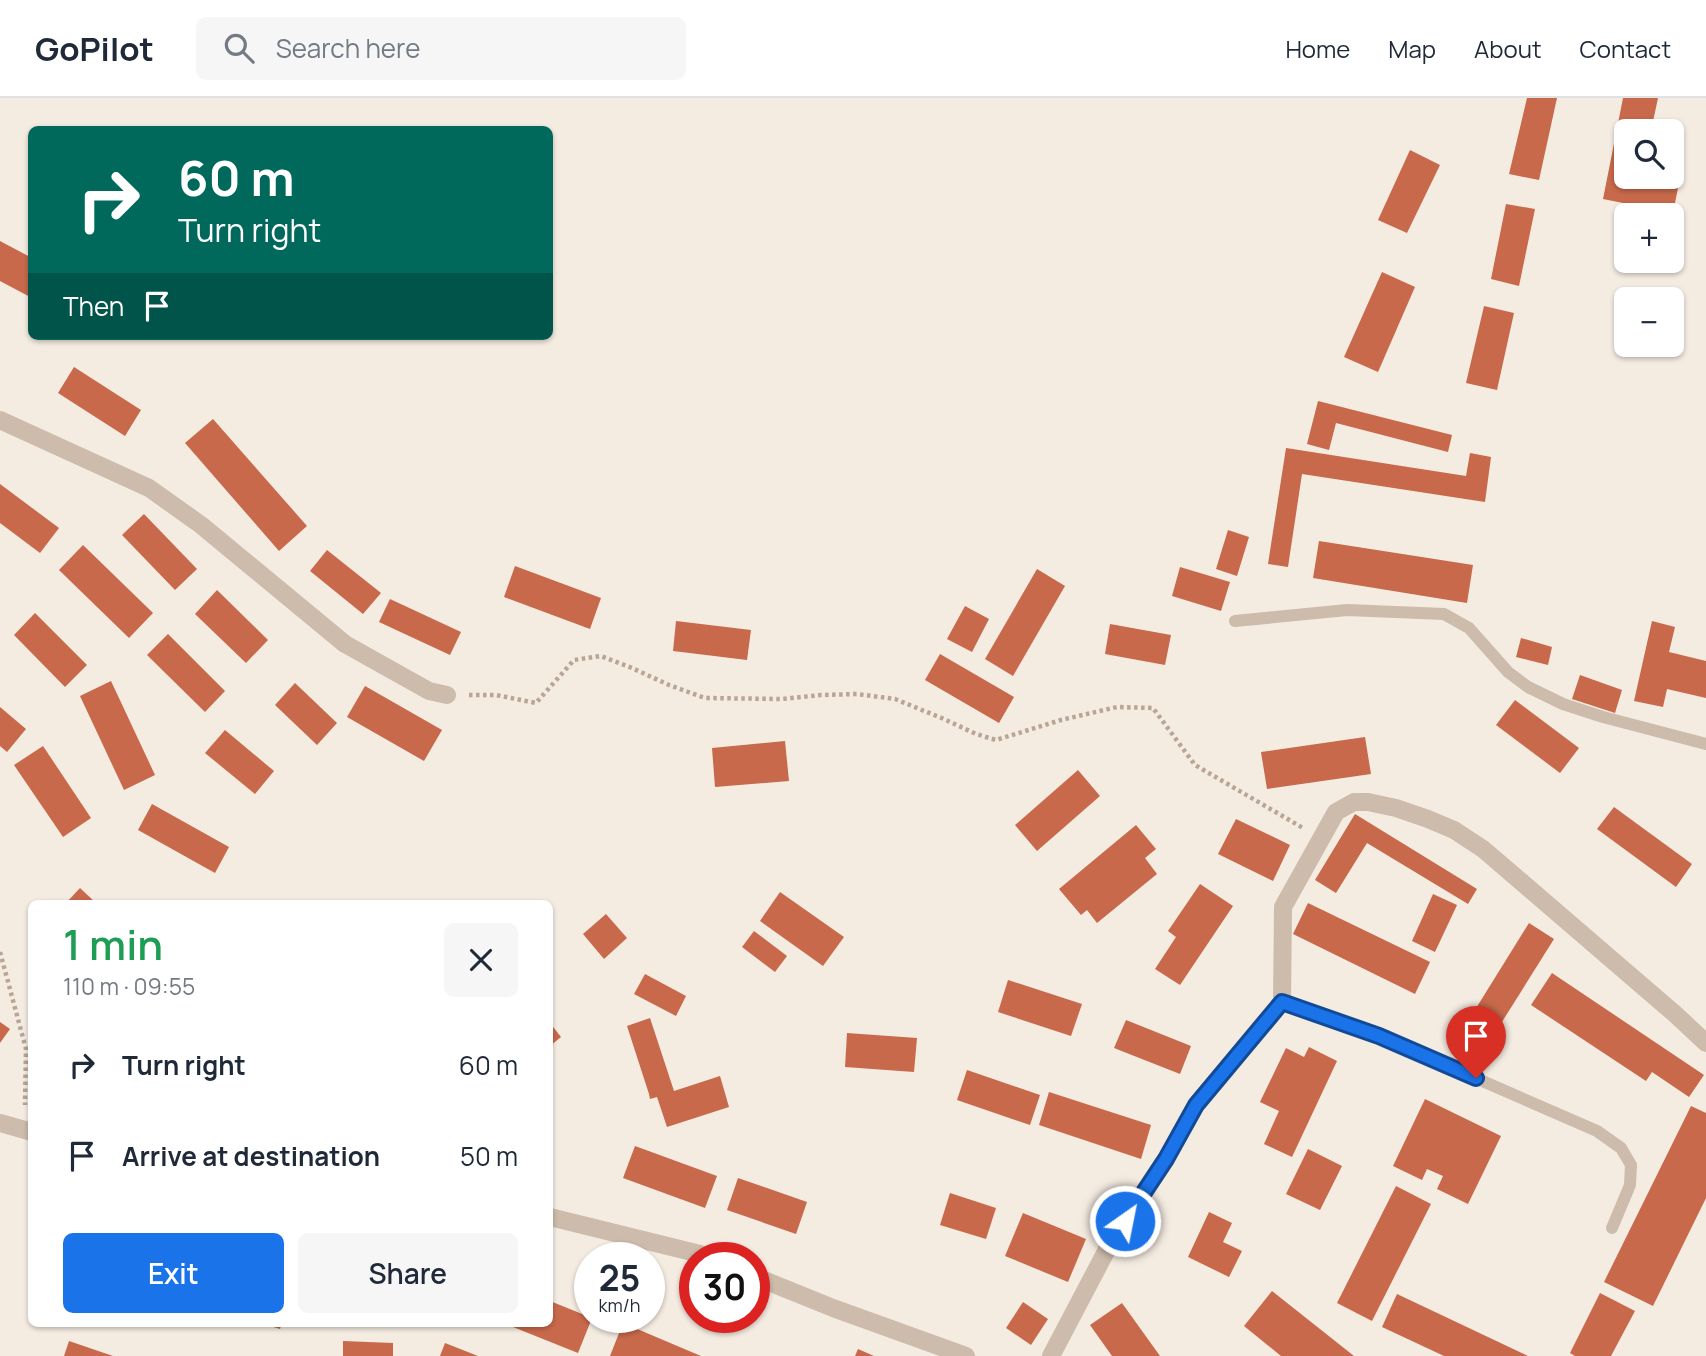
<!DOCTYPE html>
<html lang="en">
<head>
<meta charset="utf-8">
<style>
  :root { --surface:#fff; --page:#f6f6f7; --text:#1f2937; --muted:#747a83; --line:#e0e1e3; --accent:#1a73e8 }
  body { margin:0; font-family:Manrope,sans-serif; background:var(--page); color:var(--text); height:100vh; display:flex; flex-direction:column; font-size:26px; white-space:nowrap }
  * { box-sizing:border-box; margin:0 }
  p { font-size:23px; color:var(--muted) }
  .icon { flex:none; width:38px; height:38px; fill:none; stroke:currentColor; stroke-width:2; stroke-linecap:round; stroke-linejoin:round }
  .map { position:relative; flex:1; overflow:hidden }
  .sheet { position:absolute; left:28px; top:802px; width:525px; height:427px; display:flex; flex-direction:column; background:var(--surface); border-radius:10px; box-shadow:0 2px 5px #0004 }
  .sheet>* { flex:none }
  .guide { position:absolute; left:28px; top:28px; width:525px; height:214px; border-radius:10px; box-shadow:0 2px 5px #0004; background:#00695c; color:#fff; overflow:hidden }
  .fabs { position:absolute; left:1614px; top:21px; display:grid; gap:14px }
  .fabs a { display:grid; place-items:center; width:70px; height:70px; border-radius:10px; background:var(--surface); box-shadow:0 2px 5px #0004; font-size:35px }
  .speed { position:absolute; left:574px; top:1144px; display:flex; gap:14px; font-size:35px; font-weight:700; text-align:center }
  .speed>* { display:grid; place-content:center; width:91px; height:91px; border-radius:50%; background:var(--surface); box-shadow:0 2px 5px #0004; line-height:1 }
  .speed small { font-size:18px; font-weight:400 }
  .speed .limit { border:10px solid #d22; background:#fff; color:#111 }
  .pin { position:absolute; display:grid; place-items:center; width:60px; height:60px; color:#fff; margin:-72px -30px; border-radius:50% 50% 50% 0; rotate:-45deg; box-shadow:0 0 7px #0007 }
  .pin .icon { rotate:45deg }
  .me { position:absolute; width:77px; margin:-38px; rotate:33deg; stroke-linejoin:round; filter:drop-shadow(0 0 5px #0008) }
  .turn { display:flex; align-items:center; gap:24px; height:147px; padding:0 35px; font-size:32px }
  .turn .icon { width:91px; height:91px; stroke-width:2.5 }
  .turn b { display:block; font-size:49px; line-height:60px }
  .then { display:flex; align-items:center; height:66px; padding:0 35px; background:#0003; gap:14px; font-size:26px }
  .round { display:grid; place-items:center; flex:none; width:74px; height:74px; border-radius:10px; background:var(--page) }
  .headline { display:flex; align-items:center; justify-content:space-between; height:119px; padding:0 35px }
  h1 { font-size:42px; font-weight:600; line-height:52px; color:#1e9e55 }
  .cta { display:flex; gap:14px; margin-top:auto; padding:14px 35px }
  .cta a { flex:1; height:80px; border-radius:10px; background:var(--accent); color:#fff; font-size:28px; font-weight:600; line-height:80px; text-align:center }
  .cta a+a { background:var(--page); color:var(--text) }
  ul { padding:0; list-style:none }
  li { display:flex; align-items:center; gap:21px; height:91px; padding:0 35px }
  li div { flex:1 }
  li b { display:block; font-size:26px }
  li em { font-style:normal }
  header { display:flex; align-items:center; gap:42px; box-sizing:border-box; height:98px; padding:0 35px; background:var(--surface); border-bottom:2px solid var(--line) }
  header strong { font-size:33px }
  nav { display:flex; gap:38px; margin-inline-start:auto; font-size:24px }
  .search { width:490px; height:63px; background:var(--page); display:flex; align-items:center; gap:18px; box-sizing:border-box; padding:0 24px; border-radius:10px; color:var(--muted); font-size:26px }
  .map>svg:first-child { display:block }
  .building { fill:#c8694b }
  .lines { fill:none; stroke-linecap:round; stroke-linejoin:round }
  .path { stroke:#b9a596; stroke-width:4.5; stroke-dasharray:3.5 3.5; stroke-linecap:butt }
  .service { stroke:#cdbbac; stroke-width:12 }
  .minor { stroke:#cdbbac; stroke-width:18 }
  .tertiary { stroke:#cdbbac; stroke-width:18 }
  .route-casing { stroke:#114b97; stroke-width:18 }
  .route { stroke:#1a73e8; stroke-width:12 }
</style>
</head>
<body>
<header>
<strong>GoPilot</strong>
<div class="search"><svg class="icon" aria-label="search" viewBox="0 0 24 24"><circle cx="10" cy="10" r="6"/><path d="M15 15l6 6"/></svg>Search here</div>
<nav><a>Home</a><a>Map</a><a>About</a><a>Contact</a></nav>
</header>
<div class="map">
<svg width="1706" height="1258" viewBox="0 0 1706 1258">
  <rect width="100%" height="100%" fill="#f4ebe1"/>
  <g class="building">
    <polygon points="1527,0 1557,0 1539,82 1509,76"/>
    <polygon points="1623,0 1658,0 1651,33 1626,33 1626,79 1647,79 1679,85 1673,115 1603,101"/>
    <polygon points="1410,52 1440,67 1407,135 1378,122"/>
    <polygon points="1506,106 1535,111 1519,188 1491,181"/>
    <polygon points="0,143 32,160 32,200 0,183"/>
    <polygon points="1382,174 1415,189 1378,274 1344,259"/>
    <polygon points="1484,208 1514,215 1497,292 1466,285"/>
    <polygon points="74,269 141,312 125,338 58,295"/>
    <polygon points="1318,303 1452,337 1448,354 1336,325 1329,352 1307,346"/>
    <polygon points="213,321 307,428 279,453 185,345"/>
    <polygon points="1286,350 1466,378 1470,355 1491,359 1485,404 1302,376 1288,469 1268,466"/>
    <polygon points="0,386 59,430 40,455 0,425"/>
    <polygon points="144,416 197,471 175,492 122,437"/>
    <polygon points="1228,432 1249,439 1237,478 1216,471"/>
    <polygon points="1319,443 1473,467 1467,505 1313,480"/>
    <polygon points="83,447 153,515 129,540 59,472"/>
    <polygon points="327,452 381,495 363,516 310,473"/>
    <polygon points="515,468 601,500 590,531 504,499"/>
    <polygon points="1180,469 1230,484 1221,513 1172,498"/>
    <polygon points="1037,471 1065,488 1013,578 985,561"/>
    <polygon points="217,492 268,542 246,565 195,516"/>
    <polygon points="390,501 461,534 450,557 379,524"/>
    <polygon points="965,508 989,521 972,554 947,541"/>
    <polygon points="35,515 87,567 65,589 14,537"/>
    <polygon points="676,523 751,532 747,562 673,553"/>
    <polygon points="1652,523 1675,529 1669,554 1706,563 1706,600 1667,591 1663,609 1634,603"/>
    <polygon points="1110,526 1171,537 1165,567 1105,556"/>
    <polygon points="168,536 225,593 205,614 147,557"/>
    <polygon points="1521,540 1552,549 1548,567 1516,559"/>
    <polygon points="940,556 1014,599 999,625 925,582"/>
    <polygon points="1580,577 1622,592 1615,615 1572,601"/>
    <polygon points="111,583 155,677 124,692 80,598"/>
    <polygon points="295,585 337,625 317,647 275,607"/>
    <polygon points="365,588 442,632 424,663 347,619"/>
    <polygon points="1515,602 1579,650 1560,675 1496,627"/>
    <polygon points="0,609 26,631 7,654 0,648"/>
    <polygon points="225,632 274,673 255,696 205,655"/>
    <polygon points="1365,639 1371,676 1267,691 1261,654"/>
    <polygon points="785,643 789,683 715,689 712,650"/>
    <polygon points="43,648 91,720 63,739 14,667"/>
    <polygon points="1078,672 1100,698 1037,753 1015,727"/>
    <polygon points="152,706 229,749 215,775 138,732"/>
    <polygon points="1614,709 1692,766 1676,789 1597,731"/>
    <polygon points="1355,716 1477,791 1468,806 1367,745 1336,795 1315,782"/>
    <polygon points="1236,721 1290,747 1273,783 1218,756"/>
    <polygon points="1136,727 1156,751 1145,760 1157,776 1097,825 1087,812 1081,817 1059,791"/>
    <polygon points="1200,786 1233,808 1180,887 1155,871 1176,839 1168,833"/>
    <polygon points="80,790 96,805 66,805"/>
    <polygon points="780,794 844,839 823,868 760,823"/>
    <polygon points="1433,796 1457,807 1435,854 1412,843"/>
    <polygon points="1308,805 1430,864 1415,896 1293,836"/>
    <polygon points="606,816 627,840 604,861 583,836"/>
    <polygon points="1529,825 1554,841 1485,951 1460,936"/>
    <polygon points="754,833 787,858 775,874 742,849"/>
    <polygon points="1552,875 1704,977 1689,999 1652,974 1646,983 1531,907"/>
    <polygon points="645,876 686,898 676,918 634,896"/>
    <polygon points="1008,882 1082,906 1071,938 998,914"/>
    <polygon points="650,920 674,993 720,978 729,1009 667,1029 657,999 650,1001 649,996 627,928"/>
    <polygon points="1126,922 1191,948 1180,976 1114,950"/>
    <polygon points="0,924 10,931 0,945"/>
    <polygon points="550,925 561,939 550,948"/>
    <polygon points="847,935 917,940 914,974 845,969"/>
    <polygon points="1309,949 1337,963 1292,1059 1264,1046 1279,1013 1260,1004 1286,950 1304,959"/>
    <polygon points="967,972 1040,997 1030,1027 957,1002"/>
    <polygon points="1049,994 1151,1027 1141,1061 1039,1027"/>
    <polygon points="1425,1001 1501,1038 1468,1106 1437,1091 1443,1078 1427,1071 1422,1082 1393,1068"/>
    <polygon points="1691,1008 1706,1015 1706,1100 1653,1208 1604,1184"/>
    <polygon points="635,1048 717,1078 705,1110 623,1080"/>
    <polygon points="1308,1051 1342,1068 1320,1112 1286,1096"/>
    <polygon points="738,1080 807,1104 796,1136 727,1112"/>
    <polygon points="1396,1088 1431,1106 1372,1223 1337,1205"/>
    <polygon points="950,1095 996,1110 986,1141 940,1127"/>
    <polygon points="1209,1114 1232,1125 1223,1144 1242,1153 1229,1179 1188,1159"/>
    <polygon points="1023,1115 1086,1141 1068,1184 1005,1158"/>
    <polygon points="1272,1193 1354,1258 1281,1258 1244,1228"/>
    <polygon points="1600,1195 1635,1213 1611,1258 1575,1258 1570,1255"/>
    <polygon points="1397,1196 1528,1258 1444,1258 1382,1229"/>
    <polygon points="550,1203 592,1220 578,1255 503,1225 550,1225"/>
    <polygon points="1023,1204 1048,1221 1031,1247 1006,1230"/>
    <polygon points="1122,1205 1160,1258 1112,1258 1090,1227"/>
    <polygon points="260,1225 282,1225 280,1231"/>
    <polygon points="358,1225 462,1225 462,1229 358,1228"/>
    <polygon points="623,1225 701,1258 610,1258"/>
    <polygon points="69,1243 113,1258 64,1258"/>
    <polygon points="343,1243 393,1245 393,1258 343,1258"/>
    <polygon points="445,1245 478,1258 440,1258"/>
    <polygon points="858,1251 874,1258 855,1258"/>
  </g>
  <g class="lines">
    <g class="path">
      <polyline points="469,597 496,597 536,605 574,562 601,558 632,570 669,587 705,600 782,601 821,597 857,596 895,601 944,621 976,636 996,642 1061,622 1117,609 1153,610 1195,667 1303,730"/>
      <polyline points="0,854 26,951 25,1007"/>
    </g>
    <g class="service">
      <polyline points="1235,523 1347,512 1444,516 1469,530 1508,574 1528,589 1563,606 1603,619 1706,646"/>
      <polyline points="1282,904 1379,938 1597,1033 1621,1050 1631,1067 1630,1087 1612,1130"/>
    </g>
    <g class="minor">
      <polyline points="0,322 149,390 201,427 345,546 429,593 447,597"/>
      <polyline points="1051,1258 1111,1144 1166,1061 1196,1007 1282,904 1283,809 1336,714 1354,704 1368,704 1396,710 1428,721 1454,732 1483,751 1675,916 1706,945"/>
    </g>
    <g class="tertiary">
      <polyline points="0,1025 32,1034"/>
      <polyline points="550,1119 700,1156 709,1160"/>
      <polyline points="754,1178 833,1210 966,1258"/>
    </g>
  </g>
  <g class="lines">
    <g class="route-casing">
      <polyline id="route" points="1125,1123 1166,1061 1196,1007 1282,904 1379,938 1476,980"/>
    </g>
    <use href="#route" class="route"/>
  </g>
</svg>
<div class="fabs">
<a><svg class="icon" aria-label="search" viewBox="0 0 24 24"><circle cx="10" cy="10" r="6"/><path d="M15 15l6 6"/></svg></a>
<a>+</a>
<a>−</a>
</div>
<div class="speed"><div>25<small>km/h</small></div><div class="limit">30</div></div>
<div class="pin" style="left:1476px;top:980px;background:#d93025"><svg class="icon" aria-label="arrive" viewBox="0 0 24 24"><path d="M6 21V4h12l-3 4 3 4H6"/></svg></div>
<svg class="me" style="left:1125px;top:1123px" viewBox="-20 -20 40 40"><circle r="17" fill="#1a73e8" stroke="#fff" stroke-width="3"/><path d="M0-11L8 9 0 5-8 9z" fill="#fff"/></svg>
<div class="guide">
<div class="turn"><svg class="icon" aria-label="right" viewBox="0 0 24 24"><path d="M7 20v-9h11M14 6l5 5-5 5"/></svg><div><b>60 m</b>Turn right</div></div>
<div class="then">Then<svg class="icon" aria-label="arrive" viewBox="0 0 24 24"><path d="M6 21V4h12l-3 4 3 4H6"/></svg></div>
</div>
<section class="sheet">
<div class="headline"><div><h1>1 min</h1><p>110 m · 09:55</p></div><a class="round"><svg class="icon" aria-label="close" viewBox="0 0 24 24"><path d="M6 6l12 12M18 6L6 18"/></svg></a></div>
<ul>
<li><svg class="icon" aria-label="right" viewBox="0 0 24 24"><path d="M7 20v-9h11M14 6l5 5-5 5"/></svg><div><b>Turn right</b></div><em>60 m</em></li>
<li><svg class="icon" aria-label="arrive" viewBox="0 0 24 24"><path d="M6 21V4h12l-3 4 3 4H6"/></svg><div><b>Arrive at destination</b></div><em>50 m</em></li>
</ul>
<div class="cta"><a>Exit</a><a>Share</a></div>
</section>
</div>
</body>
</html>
